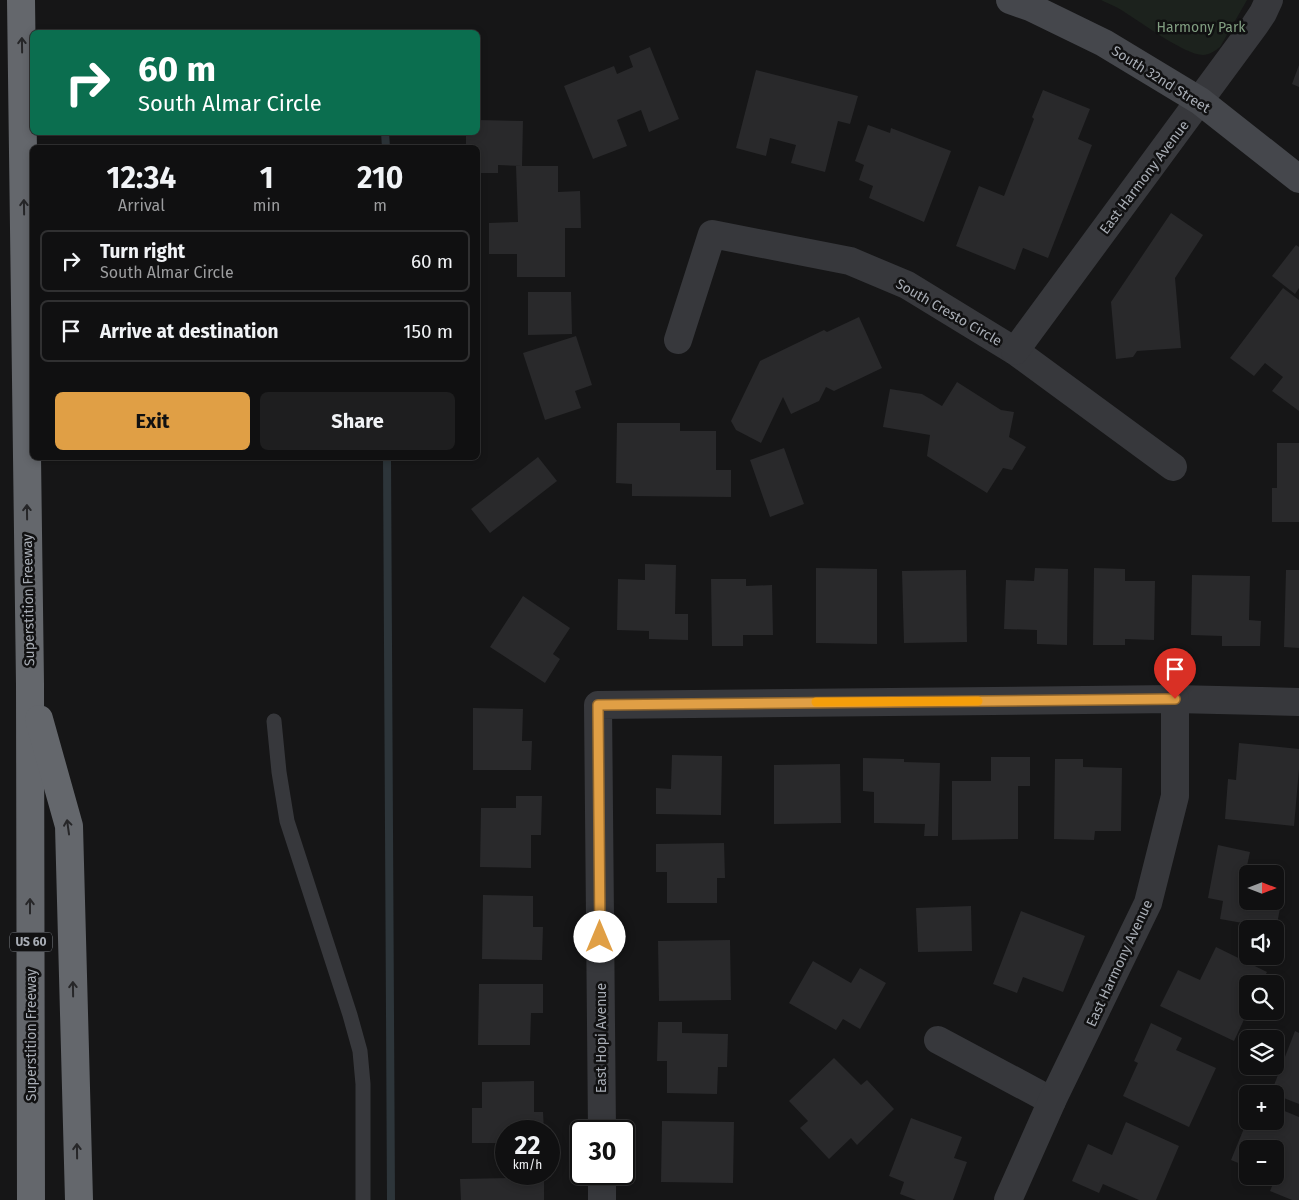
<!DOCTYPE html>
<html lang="en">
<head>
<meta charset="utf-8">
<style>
  :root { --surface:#101011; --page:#1e1e1f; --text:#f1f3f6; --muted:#9c9d9f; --line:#303031; --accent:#e09f45 }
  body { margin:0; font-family:"Fira Sans",sans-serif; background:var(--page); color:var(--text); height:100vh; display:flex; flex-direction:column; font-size:19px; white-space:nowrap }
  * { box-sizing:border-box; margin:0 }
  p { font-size:16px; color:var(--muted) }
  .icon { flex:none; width:28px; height:28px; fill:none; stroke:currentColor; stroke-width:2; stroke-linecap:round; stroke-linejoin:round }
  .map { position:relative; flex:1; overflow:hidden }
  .panel { position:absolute; left:30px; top:145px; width:450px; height:315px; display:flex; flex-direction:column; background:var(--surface); border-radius:8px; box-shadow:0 2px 8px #0003,0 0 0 1px var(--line) }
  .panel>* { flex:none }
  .top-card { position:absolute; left:30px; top:30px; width:450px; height:105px; border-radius:8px; box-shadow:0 2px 8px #0003,0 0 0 1px var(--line); background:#0b6e4f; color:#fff; overflow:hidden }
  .needle { width:32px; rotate:90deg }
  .fabs { position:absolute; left:1239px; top:865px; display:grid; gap:10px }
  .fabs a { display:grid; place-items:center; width:45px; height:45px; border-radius:8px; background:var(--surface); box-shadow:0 2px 8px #0003,0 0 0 1px var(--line); font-size:25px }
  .speed { position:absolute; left:495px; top:1120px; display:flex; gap:10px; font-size:25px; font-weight:700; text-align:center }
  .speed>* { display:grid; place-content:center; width:65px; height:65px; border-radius:50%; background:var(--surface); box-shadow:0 2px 8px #0003,0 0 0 1px var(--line); line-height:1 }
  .speed small { font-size:12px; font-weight:400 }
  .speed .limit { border:2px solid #111; border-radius:8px; background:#fff; color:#111 }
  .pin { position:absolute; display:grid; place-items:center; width:42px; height:42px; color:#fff; margin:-51px -21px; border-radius:50% 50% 50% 0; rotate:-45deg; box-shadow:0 0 5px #0007 }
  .pin .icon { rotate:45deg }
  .me { position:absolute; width:55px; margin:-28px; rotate:0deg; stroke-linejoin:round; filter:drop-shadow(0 0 4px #0008) }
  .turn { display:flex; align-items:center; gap:18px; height:105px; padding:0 25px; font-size:22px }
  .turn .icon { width:65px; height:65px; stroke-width:2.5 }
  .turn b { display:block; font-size:35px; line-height:42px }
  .eta { display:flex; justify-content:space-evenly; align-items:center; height:85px; text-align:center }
  .eta b { font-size:30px; font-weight:700; line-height:35px }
  .button { display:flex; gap:10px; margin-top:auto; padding:10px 25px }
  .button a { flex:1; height:58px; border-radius:8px; background:var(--accent); color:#111; font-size:20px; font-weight:700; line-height:58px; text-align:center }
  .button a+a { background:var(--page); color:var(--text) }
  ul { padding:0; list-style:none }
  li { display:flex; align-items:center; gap:15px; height:62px; margin:0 10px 8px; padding:0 15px; border:2px solid var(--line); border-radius:8px }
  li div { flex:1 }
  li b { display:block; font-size:19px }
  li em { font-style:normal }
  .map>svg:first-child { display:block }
  .green { fill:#1c221d }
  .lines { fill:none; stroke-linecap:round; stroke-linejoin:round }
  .stream { stroke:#2d353a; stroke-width:8 }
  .building { fill:#29292b }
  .lane { stroke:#37383c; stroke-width:15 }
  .street { stroke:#37383c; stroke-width:28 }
  .secondary { stroke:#45474c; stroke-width:28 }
  .highway { stroke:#64676c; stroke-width:28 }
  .oneway { stroke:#262628 }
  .route-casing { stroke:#92672d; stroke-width:12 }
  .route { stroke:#e09f45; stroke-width:9 }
  .slow { stroke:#f59e0b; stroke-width:9 }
  .labels { text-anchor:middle; stroke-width:5; stroke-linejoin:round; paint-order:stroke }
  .shield { fill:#111112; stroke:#7b7f85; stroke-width:1 }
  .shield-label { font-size:12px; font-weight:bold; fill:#a9aeb6 }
  .park-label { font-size:14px; fill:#829f82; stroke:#111112 }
  .street-label { font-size:14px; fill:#a9aeb6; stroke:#111112 }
</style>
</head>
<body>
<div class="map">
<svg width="1299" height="1200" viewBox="0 0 1299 1200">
  <rect width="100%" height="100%" fill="#161617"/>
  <path class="green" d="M1101 0H1247L1220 47C1215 51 1209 55 1203 55 1184 55 1137 19 1118 8 1113 5 1106 3 1101 0Z"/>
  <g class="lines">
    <g class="stream">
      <polyline points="385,132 386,148"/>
      <polyline points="387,458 391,1200"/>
    </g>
  </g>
  <g class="building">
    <polygon points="650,47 679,119 649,132 641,110 617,120 627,146 593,159 564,86 614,66 617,74 633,67 629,56"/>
    <polygon points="1299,65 1299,87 1292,84"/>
    <polygon points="756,70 858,96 850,124 838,121 825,172 791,163 796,145 770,138 766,156 736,148"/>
    <polygon points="1043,90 1090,109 1078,139 1092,145 1048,258 1023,248 1015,270 956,246 979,186 1004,196 1034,119 1032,117"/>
    <polygon points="478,120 523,121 522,166 498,165 498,173 478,173 478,148 466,148 466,132 478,132"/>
    <polygon points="868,125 890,133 891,128 951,151 924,222 869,198 873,186 859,180 864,165 855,161"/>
    <polygon points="516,166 558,166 558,192 580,191 581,228 565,228 565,277 517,277 517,254 489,254 489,223 518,222"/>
    <polygon points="1171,213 1203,235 1175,278 1181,348 1137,351 1133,357 1116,359 1111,302"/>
    <polygon points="1296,245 1299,247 1299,288 1295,294 1272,276"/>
    <polygon points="1283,288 1299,300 1299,411 1272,391 1283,377 1265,363 1254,376 1230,358"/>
    <polygon points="528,292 571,292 572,334 528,335"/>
    <polygon points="859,317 882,368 834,391 826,387 819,401 791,414 783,397 761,443 736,430 731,421 760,361 824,330 827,332"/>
    <polygon points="576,336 592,385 575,391 581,408 545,420 523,353"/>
    <polygon points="957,382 1001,410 1014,412 1009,437 1026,447 1012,470 1003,468 987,493 927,456 930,435 883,427 890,389 922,394 942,406"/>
    <polygon points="617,423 680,423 680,431 716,431 716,470 731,470 731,497 632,496 632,484 616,483"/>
    <polygon points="1277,443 1299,443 1299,522 1272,522 1272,488 1277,488"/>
    <polygon points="784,448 804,504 770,517 750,460"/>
    <polygon points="538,457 557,481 490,533 471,509"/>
    <polygon points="645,564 676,565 675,614 688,614 688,640 649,639 649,631 617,630 618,579 645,580"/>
    <polygon points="816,568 877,569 877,644 816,643"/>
    <polygon points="1035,568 1068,569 1067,645 1037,644 1037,630 1004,629 1006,580 1034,581"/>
    <polygon points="1094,568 1125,569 1125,581 1155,581 1154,640 1125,639 1125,645 1093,645"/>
    <polygon points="966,570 967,642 904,643 902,571"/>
    <polygon points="1286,570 1299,570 1299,648 1284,647"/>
    <polygon points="1192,575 1250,576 1249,620 1261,621 1260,646 1222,646 1222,636 1191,635"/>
    <polygon points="711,579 746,579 746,586 772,585 773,635 743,635 743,646 712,646"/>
    <polygon points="523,596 570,628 553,654 560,659 545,683 490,647"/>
    <polygon points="473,708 523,709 522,741 532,741 531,770 473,770"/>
    <polygon points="1239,743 1299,749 1299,769 1294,826 1225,819 1228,779 1236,780"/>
    <polygon points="672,755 722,756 721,815 656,814 656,788 671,789"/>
    <polygon points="991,757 1030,757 1030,786 1018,786 1018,839 952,840 952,781 991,781"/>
    <polygon points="863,758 904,759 904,762 940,763 938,836 924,836 925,824 874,823 874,792 863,791"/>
    <polygon points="1055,759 1083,759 1083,767 1122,768 1121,831 1095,831 1094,840 1054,839"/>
    <polygon points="840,764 841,823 774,824 774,765"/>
    <polygon points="516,796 542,796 541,835 531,835 531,868 480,867 481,808 516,808"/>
    <polygon points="724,843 725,878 717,878 717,903 667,903 667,872 656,872 656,844"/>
    <polygon points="1218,845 1250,852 1245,875 1248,875 1248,901 1275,901 1275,881 1285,883 1276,929 1220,919 1223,901 1208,898"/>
    <polygon points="483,895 533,896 533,927 543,927 542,960 482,959"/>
    <polygon points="971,906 972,951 918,952 916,908"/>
    <polygon points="1021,911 1085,936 1063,992 1023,977 1017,993 993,984"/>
    <polygon points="730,940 731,1000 659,1001 658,941"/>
    <polygon points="1216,947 1267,972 1261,984 1248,984 1248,1011 1234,1041 1160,1006 1178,970 1200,980"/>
    <polygon points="813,961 851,983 860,968 886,983 860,1029 843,1019 836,1030 789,1003"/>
    <polygon points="479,984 543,984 543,1013 531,1013 530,1045 478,1045"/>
    <polygon points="658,1022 682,1022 682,1033 728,1034 727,1067 718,1067 717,1094 667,1093 667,1061 657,1061"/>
    <polygon points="1151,1023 1182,1038 1176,1050 1216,1068 1189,1127 1123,1096 1138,1063 1134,1061"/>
    <polygon points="1295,1031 1299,1033 1299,1104 1271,1093"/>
    <polygon points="834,1058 861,1085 867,1080 894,1109 857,1145 851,1138 829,1159 800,1128 808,1121 789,1101"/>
    <polygon points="534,1081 534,1112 543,1112 544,1131 506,1131 506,1143 472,1143 472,1108 482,1108 482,1082"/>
    <polygon points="1275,1107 1299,1117 1299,1200 1292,1200 1270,1191 1275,1179 1268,1176 1275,1176 1275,1149 1248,1149 1248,1167 1231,1160 1247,1121 1258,1126 1260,1121 1275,1121"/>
    <polygon points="911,1118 962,1137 954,1158 967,1162 953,1200 916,1200 900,1194 904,1182 889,1176"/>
    <polygon points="662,1121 734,1122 733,1183 661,1182"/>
    <polygon points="1126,1122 1179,1146 1156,1200 1139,1200 1103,1184 1099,1193 1072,1181 1088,1144 1112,1155"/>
    <polygon points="517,1174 544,1174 544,1200 461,1200 460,1179 517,1178"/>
  </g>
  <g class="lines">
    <polyline class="lane" points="274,721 279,772 287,821 350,1015 360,1051 363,1084 363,1200"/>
    <g class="street">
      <polyline points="678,340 712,234 850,261 907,285 1015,351 1173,467"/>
      <polyline points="1015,351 1255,25 1263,13 1269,0"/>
      <polyline points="938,1040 1052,1101"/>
      <polyline points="602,1131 598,705 1175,699 1299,702"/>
      <polyline points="602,1174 602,1200"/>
      <polyline points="1008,1200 1052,1101 1148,903 1175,796 1175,699"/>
    </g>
    <polyline class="secondary" points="1010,0 1030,7 1104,43 1200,101 1299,179"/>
    <g class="highway">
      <polyline points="21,0 30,684 31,1200"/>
      <polyline points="39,719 69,826 79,1200"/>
    </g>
  </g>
  <defs><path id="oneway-shaft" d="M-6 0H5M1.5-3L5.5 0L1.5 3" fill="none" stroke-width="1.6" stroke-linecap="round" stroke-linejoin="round" transform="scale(1.25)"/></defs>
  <g class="oneway">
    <use href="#oneway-shaft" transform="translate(22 45) rotate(-91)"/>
    <use href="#oneway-shaft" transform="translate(24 207) rotate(-91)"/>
    <use href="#oneway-shaft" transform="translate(27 512) rotate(-91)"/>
    <use href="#oneway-shaft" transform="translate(68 827) rotate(-98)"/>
    <use href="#oneway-shaft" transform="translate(30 906) rotate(-90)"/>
    <use href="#oneway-shaft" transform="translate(73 989) rotate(-91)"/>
    <use href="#oneway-shaft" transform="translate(77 1151) rotate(-91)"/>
  </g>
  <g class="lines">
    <g class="route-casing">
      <polyline id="route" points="600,937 598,705 1175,699"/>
    </g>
    <use href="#route" class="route"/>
    <polyline class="slow" points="816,702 978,701"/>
  </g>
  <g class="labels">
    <rect class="shield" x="10" y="932.5" width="42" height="19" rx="4"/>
    <g class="shield-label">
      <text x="31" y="946">US 60</text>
    </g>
    <g class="park-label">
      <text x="1201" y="32">Harmony Park</text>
    </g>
    <g class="street-label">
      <text transform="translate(1161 79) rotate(32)" y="5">South 32nd Street</text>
      <text transform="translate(1144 177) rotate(-53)" y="5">East Harmony Avenue</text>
      <text transform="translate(949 312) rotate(30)" y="5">South Cresto Circle</text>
      <text transform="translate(28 600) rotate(-91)" y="5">Superstition Freeway</text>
      <text transform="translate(1119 963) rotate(-65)" y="5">East Harmony Avenue</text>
      <text transform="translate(31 1035) rotate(-90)" y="5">Superstition Freeway</text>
      <text transform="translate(601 1038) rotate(-90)" y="5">East Hopi Avenue</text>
    </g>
  </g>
</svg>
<div class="fabs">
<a><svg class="needle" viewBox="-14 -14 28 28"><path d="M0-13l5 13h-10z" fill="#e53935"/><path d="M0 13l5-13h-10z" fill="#9c9d9f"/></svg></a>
<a><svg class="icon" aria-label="sound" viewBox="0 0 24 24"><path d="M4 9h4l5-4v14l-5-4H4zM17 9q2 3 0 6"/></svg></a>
<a><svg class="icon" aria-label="search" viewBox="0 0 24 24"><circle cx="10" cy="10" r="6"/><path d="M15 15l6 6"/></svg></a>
<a><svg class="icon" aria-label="layers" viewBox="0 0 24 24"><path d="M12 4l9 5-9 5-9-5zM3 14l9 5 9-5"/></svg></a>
<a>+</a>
<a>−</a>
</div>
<div class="speed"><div>22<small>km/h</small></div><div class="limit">30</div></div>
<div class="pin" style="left:1175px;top:699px;background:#d93025"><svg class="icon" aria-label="arrive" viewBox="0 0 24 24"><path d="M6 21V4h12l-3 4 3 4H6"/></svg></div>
<svg class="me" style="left:600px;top:937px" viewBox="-20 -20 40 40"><circle r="19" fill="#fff"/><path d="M0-13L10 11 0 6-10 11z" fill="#e09f45"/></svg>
<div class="top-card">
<div class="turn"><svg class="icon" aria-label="right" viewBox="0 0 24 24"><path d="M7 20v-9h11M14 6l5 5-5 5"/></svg><div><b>60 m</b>South Almar Circle</div></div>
</div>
<section class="panel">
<div class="eta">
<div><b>12:34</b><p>Arrival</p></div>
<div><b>1</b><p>min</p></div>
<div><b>210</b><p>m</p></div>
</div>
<ul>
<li><svg class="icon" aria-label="right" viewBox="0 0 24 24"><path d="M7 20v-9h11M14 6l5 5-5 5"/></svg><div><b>Turn right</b><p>South Almar Circle</p></div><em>60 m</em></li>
<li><svg class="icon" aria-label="arrive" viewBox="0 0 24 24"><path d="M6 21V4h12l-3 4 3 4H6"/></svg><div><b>Arrive at destination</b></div><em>150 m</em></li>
</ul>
<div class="button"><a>Exit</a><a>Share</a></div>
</section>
</div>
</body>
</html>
